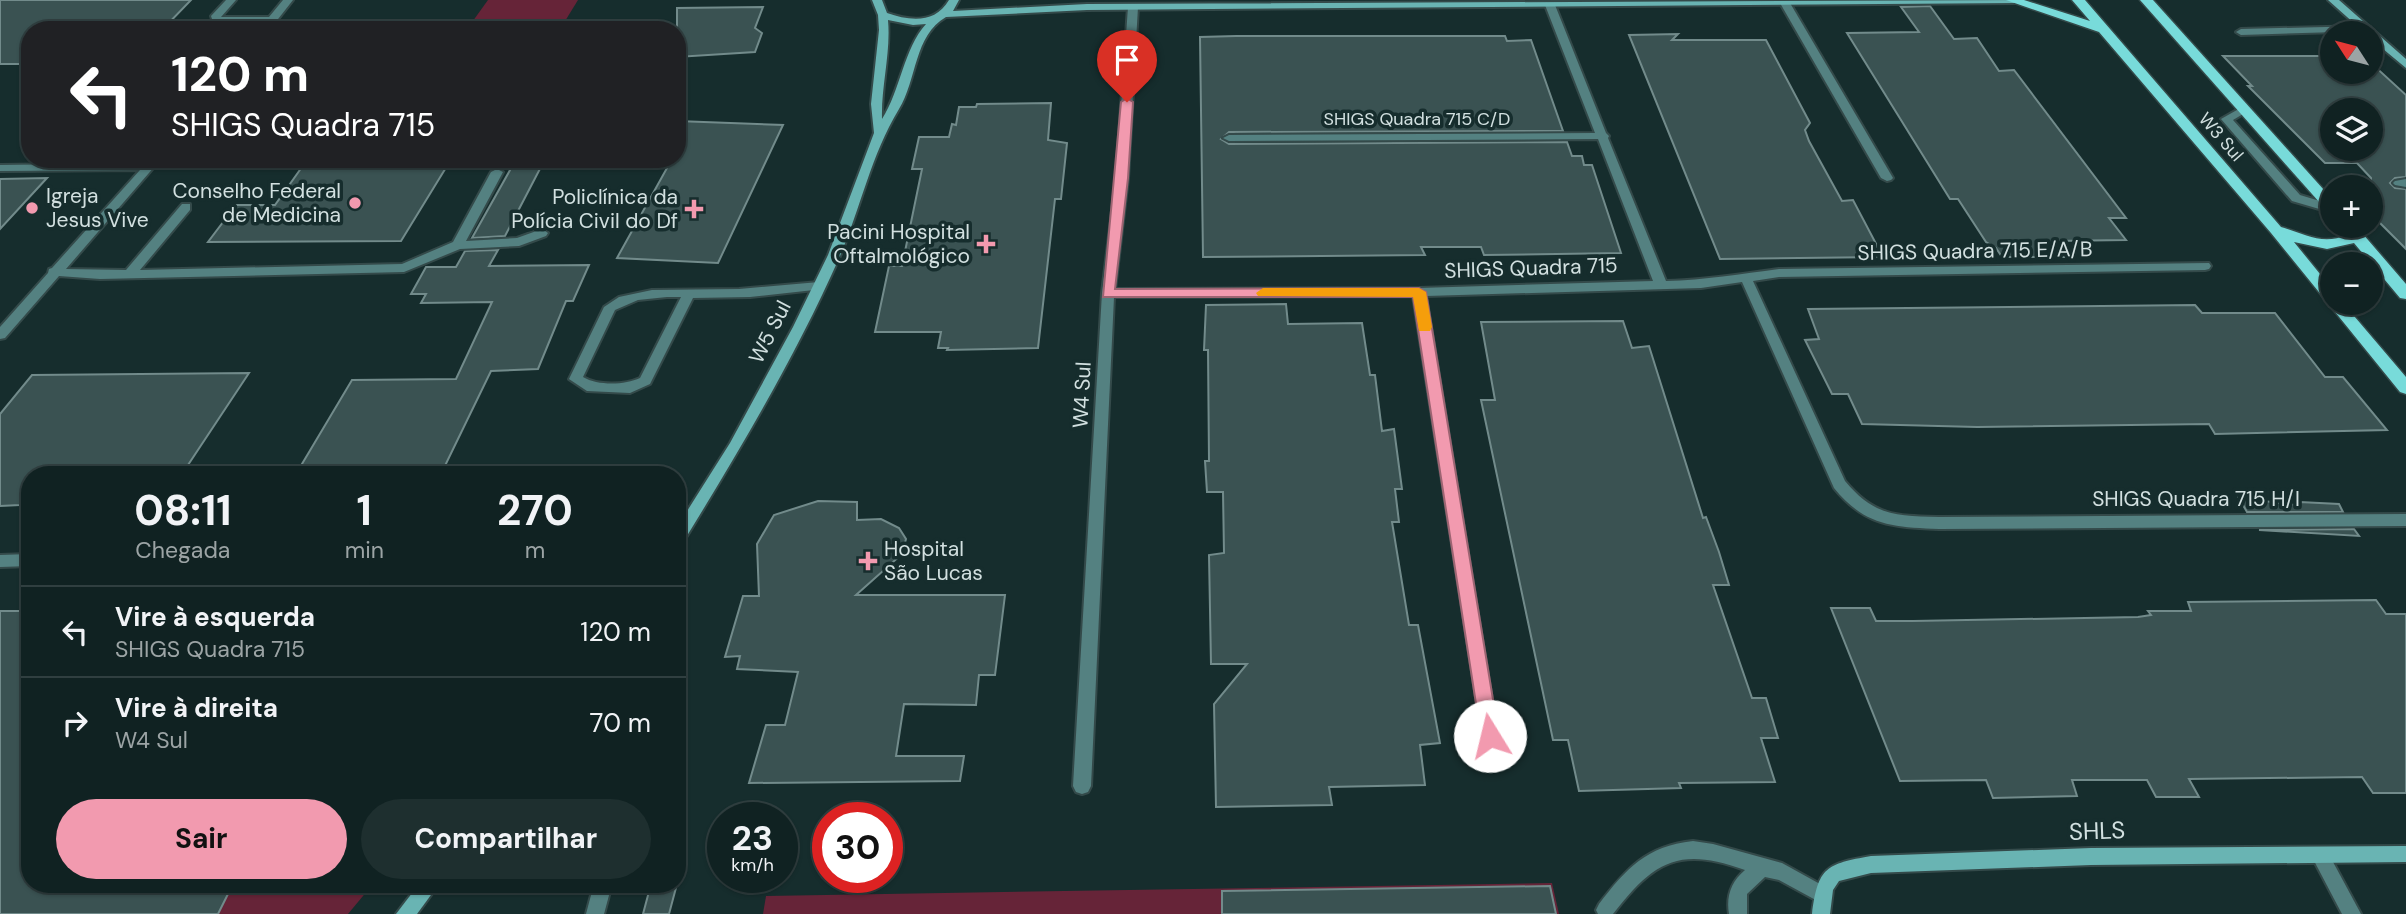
<!DOCTYPE html>
<html lang="pt">
<head>
<meta charset="utf-8">
<style>
  :root { --surface:#102222; --page:#1e2f2f; --text:#f1f3f6; --muted:#9ca4a5; --line:#303f40; --accent:#f29aaf }
  body { margin:0; font-family:"DM Sans",sans-serif; background:var(--page); color:var(--text); height:100vh; display:flex; flex-direction:column; font-size:26px; white-space:nowrap }
  * { box-sizing:border-box; margin:0 }
  p { font-size:23px; color:var(--muted) }
  .icon { flex:none; width:38px; height:38px; fill:none; stroke:currentColor; stroke-width:2; stroke-linecap:round; stroke-linejoin:round }
  .map { position:relative; flex:1; overflow:hidden }
  .panel { position:absolute; left:21px; top:466px; width:665px; height:427px; display:flex; flex-direction:column; background:var(--surface); border-radius:28px; box-shadow:0 2px 5px #0004,0 0 0 2px var(--line) }
  .panel>* { flex:none }
  .banner { position:absolute; left:21px; top:21px; width:665px; height:147px; border-radius:28px; box-shadow:0 2px 5px #0004,0 0 0 2px var(--line); background:#202124; color:#fff; overflow:hidden }
  .needle { width:46px; rotate:306deg }
  .buttons { position:absolute; left:2320px; top:21px; display:grid; gap:14px }
  .buttons a { display:grid; place-items:center; width:63px; height:63px; border-radius:50%; background:var(--surface); box-shadow:0 2px 5px #0004,0 0 0 2px var(--line); font-size:35px }
  .speed { position:absolute; left:707px; top:802px; display:flex; gap:14px; font-size:35px; font-weight:700; text-align:center }
  .speed>* { display:grid; place-content:center; width:91px; height:91px; border-radius:50%; background:var(--surface); box-shadow:0 2px 5px #0004,0 0 0 2px var(--line); line-height:1 }
  .speed small { font-size:18px; font-weight:400 }
  .speed .limit { border:10px solid #d22; background:#fff; color:#111 }
  .pin { position:absolute; display:grid; place-items:center; width:60px; height:60px; color:#fff; margin:-72px -30px; border-radius:50% 50% 50% 0; rotate:-45deg; box-shadow:0 0 7px #0007 }
  .pin .icon { rotate:45deg }
  .me { position:absolute; width:77px; margin:-38px; rotate:351deg; stroke-linejoin:round; filter:drop-shadow(0 0 5px #0008) }
  .turn { display:flex; align-items:center; gap:24px; height:147px; padding:0 35px; font-size:32px }
  .turn .icon { width:91px; height:91px; stroke-width:2.5 }
  .turn b { display:block; font-size:49px; line-height:60px }
  .eta { display:flex; justify-content:space-evenly; align-items:center; height:119px; text-align:center }
  .eta b { font-size:42px; font-weight:700; line-height:49px }
  .button { display:flex; gap:14px; margin-top:auto; padding:14px 35px }
  .button a { flex:1; height:80px; border-radius:42px; background:var(--accent); color:#111; font-size:28px; font-weight:700; line-height:80px; text-align:center }
  .button a+a { background:var(--page); color:var(--text) }
  ul { padding:0; list-style:none }
  li { display:flex; align-items:center; gap:21px; height:91px; padding:0 35px; border-top:2px solid var(--line) }
  li div { flex:1 }
  li b { display:block; font-size:26px }
  li em { font-style:normal }
  .map>svg:first-child { display:block }
  .green { fill:#662438 }
  .building { fill:#3a5252; stroke:#728b8b; stroke-width:2; fill-rule:evenodd }
  .lines { fill:none; stroke-linecap:round; stroke-linejoin:round }
  .lane-casing { stroke:#344a4a; stroke-width:4 }
  .street-casing { stroke:#344a4a; stroke-width:4 }
  .secondary-casing { stroke:#344a4a; stroke-width:4 }
  .primary-casing { stroke:#344a4a; stroke-width:3 }
  .lane { fill:#548181; fill-rule:evenodd }
  .street { fill:#548181; fill-rule:evenodd }
  .secondary { fill:#69b4b3; fill-rule:evenodd }
  .primary { fill:#78dbda; fill-rule:evenodd }
  .route { fill:#f29aaf; stroke:#9d6472; stroke-width:2 }
  .slow { fill:#f59e0b }
  .poi-dot { fill:#f29aaf; stroke:#162d2d; stroke-width:2.5 }
  .labels { text-anchor:middle; stroke-width:7; stroke-linejoin:round; paint-order:stroke }
  .far-street-label { font-size:18px; fill:#d2e0e0; stroke:#162d2d }
  .poi-label { font-size:21px; fill:#d2e0e0; stroke:#162d2d; text-anchor:end }
  .street-label { font-size:21px; fill:#d2e0e0; stroke:#162d2d }
  .near-street-label { font-size:24px; fill:#d2e0e0; stroke:#162d2d }
</style>
</head>
<body>
<div class="map">
<svg width="2406" height="914" viewBox="0 0 2406 914">
  <rect width="100%" height="100%" fill="#162d2d"/>
  <g class="green">
    <polygon points="488,0 578,0 562,26 470,25"/>
    <polygon points="1552,883 1559,914 763,914 766,896"/>
    <polygon points="30,884 373,884 348,914 0,914"/>
  </g>
  <g class="building">
    <polygon points="0,0 191,0 162,30 30,30 30,64 0,64"/>
    <polygon points="1930,6 1954,39 1977,38 1999,71 2014,70 2126,218 2109,218 2126,240 2053,241 2065,257 2002,257 1996,248 1986,242 1958,199 1950,199 1847,33 1919,32 1901,7"/>
    <polygon points="763,7 755,28 762,33 755,52 677,57 677,8"/>
    <polygon points="1678,34 1672,40 1766,40 1810,123 1805,130 1809,141 1842,201 1853,200 1883,257 1720,259 1629,35"/>
    <polygon points="1236,36 1505,36 1507,41 1531,40 1563,131 1229,132 1221,139 1229,144 1567,142 1572,156 1582,156 1584,165 1592,165 1621,253 1484,255 1481,247 1421,247 1425,255 1203,257 1200,37"/>
    <path d="M2223 56H2333V72H2371V63L2406 95V177L2395 178 2390 183 2395 188 2406 189V249L2371 214V178L2357 163H2325L2248 86H2252ZM2333 110H2371V149H2333Z"/>
    <polygon points="1051,103 1048,140 1067,143 1061,199 1055,199 1038,348 947,350 948,348 938,348 941,332 875,332 889,266 902,266 922,169 912,169 919,137 949,137 952,124 956,125 959,107 976,107 977,104"/>
    <polygon points="677,121 783,125 718,263 617,258 672,159 677,159"/>
    <polygon points="514,163 543,163 505,236 472,238"/>
    <polygon points="447,166 401,241 208,242 236,205 275,205 302,167"/>
    <polygon points="47,178 0,229 0,179"/>
    <polygon points="498,250 489,266 589,265 573,301 566,301 538,369 491,371 441,474 296,474 352,380 456,379 492,302 421,303 426,294 411,294 426,267 456,267 465,251"/>
    <polygon points="1286,304 1288,324 1362,323 1370,375 1375,375 1382,431 1394,429 1402,489 1395,489 1399,522 1392,522 1409,625 1418,625 1440,743 1420,745 1425,785 1329,787 1332,805 1216,807 1214,704 1247,664 1211,664 1209,555 1224,553 1223,492 1207,492 1205,461 1209,461 1208,350 1204,350 1206,305"/>
    <polygon points="2195,305 2202,313 2275,313 2325,377 2343,377 2387,430 2215,434 2209,424 1977,427 1862,424 1848,394 1832,394 1805,340 1819,339 1808,309"/>
    <polygon points="1623,321 1632,348 1649,346 1703,518 1706,517 1719,552 1729,585 1713,585 1752,698 1766,698 1778,738 1761,738 1775,782 1679,783 1681,788 1579,791 1568,740 1553,740 1481,400 1495,400 1481,322"/>
    <polygon points="249,373 182,474 30,474 30,493 20,505 0,506 0,414 32,375"/>
    <polygon points="2239,498 2297,505 2300,502 2339,504 2343,512 2247,512"/>
    <polygon points="818,501 857,502 857,520 881,519 899,528 906,539 902,554 856,595 1005,595 995,675 979,675 976,705 904,704 896,756 964,756 960,781 749,783 766,725 785,725 798,672 737,669 740,656 725,657 743,596 759,596 757,544 774,515"/>
    <polygon points="2354,529 2359,536 2259,530"/>
    <polygon points="2376,600 2386,614 2406,614 2406,793 2373,793 2362,777 2189,779 2199,797 2156,797 2147,780 2072,780 2077,796 1993,798 1986,780 1900,781 1831,608 1870,608 1876,621 1913,621 2138,617 2151,615 2148,611 2191,611 2188,602"/>
    <polygon points="0,611 30,611 30,884 233,884 218,914 0,914"/>
    <polygon points="651,884 677,884 669,914 643,914"/>
    <polygon points="1550,886 1556,914 1222,914 1222,891"/>
  </g>
  <g class="lines">
    <g class="lane-casing">
      <g id="lane">
        <polygon points="226,0 236,0 221,17 269,17 283,0 293,0 271,28 267,29 262,26 264,23 213,22 211,16"/>
        <polygon points="2366,26 2370,27 2370,31 2241,35 2236,32 2241,29"/>
        <polygon points="2244,106 2249,109 2248,111 2233,120 2300,195 2333,205 2333,213 2292,201 2221,119"/>
        <polygon points="150,159 161,159 66,269 126,270 182,204 190,204 190,210 140,270 402,264 453,242 491,172 497,169 503,172 466,241 517,238 542,229 548,233 546,236 519,246 460,249 404,272 100,279 59,276 5,338 0,339 0,327 48,273 49,269 52,268 140,170 0,171 0,165 147,163"/>
        <polygon points="2406,179 2406,187 2395,185 2393,183 2395,181"/>
        <path d="M819 282 825 286 823 289 750 297 693 298 650 384 630 393 587 391 569 379 604 307 619 297 652 290 739 289ZM667 297H681L640 378C625 385 598 386 583 377L615 310 638 300Z"/>
        <polygon points="30,554 30,566 0,567 0,555"/>
        <path d="M1693 841 1713 844 1782 863 1829 889 1832 895 1829 901 1823 904 1779 880 1765 877 1747 894V914H1729C1726 896 1731 882 1745 870 1679 846 1654 861 1613 914H1598L1596 910 1599 904C1626 869 1646 846 1693 841Z"/>
        <polygon points="2320,847 2326,849 2361,914 2342,914 2311,855 2314,849"/>
        <polygon points="594,884 612,884 604,914 586,914"/>
      </g>
    </g>
    <g class="street-casing">
      <g id="street">
        <polygon points="1782,1 1790,3 1893,178 1891,180 1887,181 1881,178 1780,3"/>
        <path d="M1547 3 1555 5 1606 133 1609 136 1608 138 1666 281C1705 280 1741 274 1779 269L2209 263 2211 266 2209 269 2205 270 1779 277 1753 281 1845 481C1874 516 1896 516 1939 517L2406 514V526L1939 529C1892 527 1865 526 1834 488L1742 282 1701 288 1426 296 1498 736 1496 741 1490 743 1484 741 1482 736 1413 296 1114 297 1091 786 1088 792 1082 794 1076 792 1073 786 1102 293 1116 178 1128 7 1133 4 1138 7 1128 178 1115 289 1419 288 1653 281 1598 139 1229 141 1223 138 1229 135 1595 133 1545 5Z"/>
      </g>
    </g>
    <g class="secondary-casing">
      <g id="secondary">
        <path d="M872 0H882L887 13C910 21 935 24 949 0H959L953 11 1087 4 2023 0 2018 3 1087 10 946 17C914 35 917 80 899 109 871 155 861 207 840 256 796 356 739 451 682 544L677 546V527L730 443 793 327 828 255 874 133 871 104 879 30 878 15ZM888 20 913 25 926 24C904 48 900 91 882 119 881 86 891 53 888 20Z"/>
        <polygon points="2328,0 2339,0 2406,59 2406,68 2371,39 2371,33 2365,33"/>
        <path d="M2406 846V862L2091 865 1871 873 1839 881 1833 890 1830 914H1812C1818 867 1826 864 1871 856L2091 848Z"/>
        <polygon points="419,884 439,884 417,914 396,914"/>
      </g>
    </g>
    <g class="primary-casing">
      <g id="primary">
        <path d="M2006 0H2024L2090 21 2072 0H2085L2281 227C2303 233 2324 247 2347 234L2341 226H2356L2406 284V299L2400 298 2354 243 2327 249 2294 242 2333 290V303H2343L2406 377V394L2400 392 2271 233 2099 32Z"/>
        <polygon points="2140,0 2153,0 2333,200 2333,214 2328,212"/>
      </g>
    </g>
    <use href="#lane" class="lane"/>
    <use href="#street" class="street"/>
    <use href="#secondary" class="secondary"/>
    <use href="#primary" class="primary"/>
  </g>
  <polygon class="route" points="1127,98 1133,102 1128,178 1115,289 1419,288 1426,292 1499,736 1497,742 1490,745 1483,742 1481,736 1413,297 1103,297 1121,102"/>
  <polygon class="slow" points="1263,288 1419,288 1426,292 1432,327 1430,331 1419,331 1413,297 1258,296 1256,293"/>
  <g class="poi-dot">
    <circle cx="355" cy="203" r="7"/>
    <circle cx="32" cy="208" r="7"/>
    <path d="M690.5 198.5h7v7h7v7h-7v7h-7v-7h-7v-7h7z"/>
    <path d="M982.5 233.5h7v7h7v7h-7v7h-7v-7h-7v-7h7z"/>
    <path d="M864.5 550.5h7v7h7v7h-7v7h-7v-7h-7v-7h7z"/>
  </g>
  <g class="labels">
    <g class="far-street-label">
      <text x="1417" y="125">SHIGS Quadra 715 C/D</text>
      <text transform="translate(2221 137) rotate(49)" y="6">W3 Sul</text>
    </g>
    <g class="poi-label">
      <text x="341" y="198">Conselho Federal<tspan x="341" dy="24">de Medicina</tspan></text>
      <text x="46" y="203" text-anchor="start">Igreja<tspan x="46" dy="24">Jesus Vive</tspan></text>
      <text x="678" y="204">Policlínica da<tspan x="678" dy="24">Polícia Civil do Df</tspan></text>
      <text x="970" y="239">Pacini Hospital<tspan x="970" dy="24">Oftalmológico</tspan></text>
      <text x="884" y="556" text-anchor="start">Hospital<tspan x="884" dy="24">São Lucas</tspan></text>
    </g>
    <g class="street-label">
      <text transform="translate(1975 251) rotate(-1)" y="7">SHIGS Quadra 715 E/A/B</text>
      <text transform="translate(1531 268) rotate(-2)" y="7">SHIGS Quadra 715</text>
      <text transform="translate(770 332) rotate(-63)" y="7">W5 Sul</text>
      <text transform="translate(1082 395) rotate(-87)" y="7">W4 Sul</text>
      <text x="2196" y="506">SHIGS Quadra 715 H/I</text>
    </g>
    <g class="near-street-label">
      <text transform="translate(2097 831) rotate(-2)" y="8">SHLS</text>
    </g>
  </g>
</svg>
<div class="buttons">
<a><svg class="needle" viewBox="-14 -14 28 28"><path d="M0-13l5 13h-10z" fill="#e53935"/><path d="M0 13l5-13h-10z" fill="#9ca4a5"/></svg></a>
<a><svg class="icon" aria-label="layers" viewBox="0 0 24 24"><path d="M12 4l9 5-9 5-9-5zM3 14l9 5 9-5"/></svg></a>
<a>+</a>
<a>−</a>
</div>
<div class="speed"><div>23<small>km/h</small></div><div class="limit">30</div></div>
<div class="pin" style="left:1127px;top:102px;background:#d93025"><svg class="icon" aria-label="arrive" viewBox="0 0 24 24"><path d="M6 21V4h12l-3 4 3 4H6"/></svg></div>
<svg class="me" style="left:1490px;top:736px" viewBox="-20 -20 40 40"><circle r="19" fill="#fff"/><path d="M0-13L10 11 0 6-10 11z" fill="#f29aaf"/></svg>
<div class="banner">
<div class="turn"><svg class="icon" aria-label="left" viewBox="0 0 24 24"><path d="M17 20v-9H6M10 6l-5 5 5 5"/></svg><div><b>120 m</b>SHIGS Quadra 715</div></div>
</div>
<section class="panel">
<div class="eta">
<div><b>08:11</b><p>Chegada</p></div>
<div><b>1</b><p>min</p></div>
<div><b>270</b><p>m</p></div>
</div>
<ul>
<li><svg class="icon" aria-label="left" viewBox="0 0 24 24"><path d="M17 20v-9H6M10 6l-5 5 5 5"/></svg><div><b>Vire à esquerda</b><p>SHIGS Quadra 715</p></div><em>120 m</em></li>
<li><svg class="icon" aria-label="right" viewBox="0 0 24 24"><path d="M7 20v-9h11M14 6l5 5-5 5"/></svg><div><b>Vire à direita</b><p>W4 Sul</p></div><em>70 m</em></li>
</ul>
<div class="button"><a>Sair</a><a>Compartilhar</a></div>
</section>
</div>
</body>
</html>
